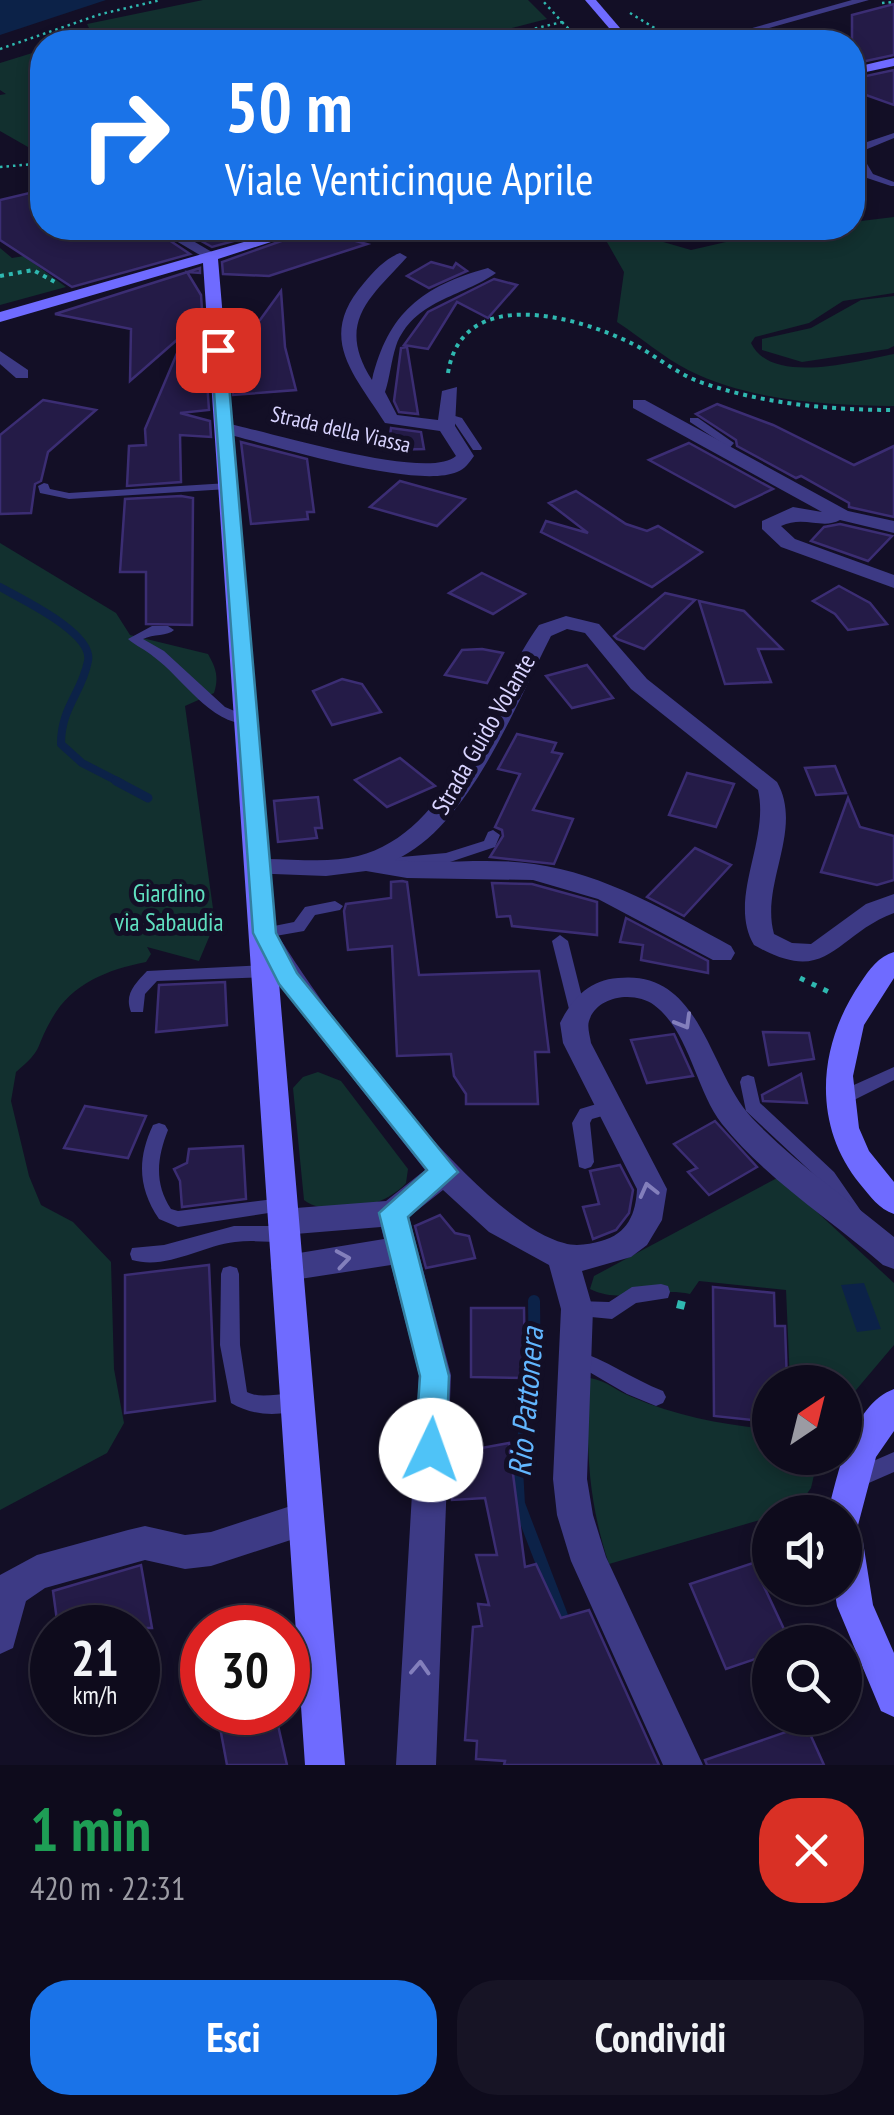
<!DOCTYPE html>
<html lang="it">
<head>
<meta charset="utf-8">
<style>
  :root { --surface:#0e0b1c; --page:#171425; --text:#f1f3f6; --muted:#9b9ba3; --line:#2e2b3b; --accent:#1a73e8 }
  body { margin:0; font-family:"PT Sans Narrow",sans-serif; background:var(--page); color:var(--text); height:100vh; display:flex; flex-direction:column; font-size:38px; white-space:nowrap }
  * { box-sizing:border-box; margin:0 }
  p { font-size:32px; color:var(--muted) }
  .icon { flex:none; width:55px; height:55px; fill:none; stroke:currentColor; stroke-width:2; stroke-linecap:round; stroke-linejoin:round }
  .map { position:relative; height:1765px; overflow:hidden }
  .sheet { display:flex; flex-direction:column; background:var(--surface); flex:1 }
  .sheet>* { flex:none }
  .hud { position:absolute; left:30px; top:30px; width:835px; height:210px; border-radius:40px; box-shadow:0 5px 15px #0003,0 0 0 2px var(--line); background:#1a73e8; color:#fff; overflow:hidden }
  .needle { width:65px; rotate:35deg }
  .controls { position:absolute; left:752px; top:1365px; display:grid; gap:20px }
  .controls a { display:grid; place-items:center; width:110px; height:110px; border-radius:50%; background:var(--surface); box-shadow:0 5px 15px #0003,0 0 0 2px var(--line); font-size:50px }
  .speed { position:absolute; left:30px; top:1605px; display:flex; gap:20px; font-size:50px; font-weight:700; text-align:center }
  .speed>* { display:grid; place-content:center; width:130px; height:130px; border-radius:50%; background:var(--surface); box-shadow:0 5px 15px #0003,0 0 0 2px var(--line); line-height:1 }
  .speed small { font-size:25px; font-weight:400 }
  .speed .limit { border:15px solid #d22; background:#fff; color:#111 }
  .pin { position:absolute; display:grid; place-items:center; width:85px; height:85px; color:#fff; margin:-42px; border-radius:20px; box-shadow:0 5px 15px #0006 }
  .me { position:absolute; width:110px; margin:-55px; rotate:3deg; stroke-linejoin:round; filter:drop-shadow(0 0 8px #0008) }
  .turn { display:flex; align-items:center; gap:35px; height:210px; padding:0 30px; font-size:45px }
  .turn .icon { width:130px; height:130px; stroke-width:2.5 }
  .turn b { display:block; font-size:70px; line-height:85px }
  .round { display:grid; place-items:center; flex:none; width:105px; height:105px; border-radius:40px; background:var(--page) }
  .headline { display:flex; align-items:center; justify-content:space-between; height:170px; padding:0 30px }
  h1 { font-size:60px; font-weight:800; line-height:75px; color:#1e9e55 }
  .primary-button { display:flex; gap:20px; margin-top:auto; padding:20px 30px }
  .primary-button a { flex:1; height:115px; border-radius:40px; background:var(--accent); color:#fff; font-size:40px; font-weight:800; line-height:115px; text-align:center }
  .primary-button a+a { background:var(--page); color:var(--text) }
  .map>svg:first-child { display:block }
  .green { fill:#12302f }
  .water { fill:#0c2248 }
  .lines { fill:none; stroke-linecap:round; stroke-linejoin:round }
  .stream-far2 { stroke:#0c2248; stroke-width:8 }
  .stream-far1 { stroke:#0c2248; stroke-width:9 }
  .stream { stroke:#0c2248; stroke-width:12 }
  .building { fill:#241b47; stroke:#3b2d73; stroke-width:2.5 }
  .path-far3 { stroke:#2fb8b0; stroke-width:2.5; stroke-dasharray:2.5 4; stroke-linecap:butt }
  .path-far2 { stroke:#2fb8b0; stroke-width:4; stroke-dasharray:4 5; stroke-linecap:butt }
  .path-far1 { stroke:#2fb8b0; stroke-width:5; stroke-dasharray:5 8; stroke-linecap:butt }
  .path { stroke:#2fb8b0; stroke-width:8; stroke-dasharray:8 10; stroke-linecap:butt }
  .lane { fill:#3d3a85; fill-rule:evenodd }
  .street { fill:#3d3a85; fill-rule:evenodd }
  .secondary { fill:#6f6bff; fill-rule:evenodd }
  .oneway { stroke:#837fbc }
  .route { fill:#4fc3f7; stroke:#337fa1; stroke-width:2.5 }
  .labels { text-anchor:middle; stroke-width:10; stroke-linejoin:round; paint-order:stroke }
  .far-street-label { font-size:22px; fill:#d9d4ff; stroke:#130f26 }
  .street-label { font-size:25px; fill:#d9d4ff; stroke:#130f26 }
  .park-label { font-size:25px; fill:#5fe0c0; stroke:#130f26 }
  .near-water-label { font-size:32px; font-style:italic; fill:#62b6ff; stroke:#130f26 }
</style>
</head>
<body>
<div class="map">
<svg width="894" height="1765" viewBox="0 0 894 1765">
  <rect width="100%" height="100%" fill="#130f26"/>
  <g class="green">
    <polygon points="203,0 528,0 547,19 458,42 66,42 92,34 87,24"/>
    <polygon points="42,50 42,155 0,131 0,95 6,94 0,90 0,63"/>
    <path d="M894 217V293L843 301 809 323 755 337 751 343C771 386 857 361 894 354V406C826 405 750 401 688 370 663 357 640 337 617 322L624 272 599 228H615L691 250 787 228H852L853 222Z"/>
    <polygon points="0,248 12,258 24,256 66,287 0,305"/>
    <polygon points="894,296 894,346 888,349 802,362 762,350 762,339 811,328 861,300"/>
    <path d="M0 543 116 613 130 635 208 654C216 668 219 677 214 693L185 706 215 923 199 961 147 947 151 954 146 962C106 970 70 984 50 1022 34 1051 44 1048 16 1072L11 1101 29 1176 41 1205 73 1222 111 1262 114 1369 124 1423 107 1453 0 1510Z"/>
    <path d="M318 1072 341 1081 408 1169 406 1183C385 1207 331 1220 304 1200L293 1088 303 1077Z"/>
    <path d="M779 1177 894 1283V1345L845 1403V1382H790L786 1290 699 1281 690 1294C656 1286 622 1305 590 1289L594 1276Z"/>
    <path d="M590 1378C608 1381 616 1391 632 1397 676 1416 723 1425 770 1429V1458H818L811 1488 795 1510 770 1512V1517L609 1564C588 1502 585 1443 590 1378Z"/>
  </g>
  <g class="water">
    <polygon points="0,0 106,0 0,35"/>
    <polygon points="864,1283 881,1329 857,1332 841,1285"/>
  </g>
  <g class="lines">
    <path class="stream-far2" d="M0 587C21 599 94 633 88 661 82 693 61 707 61 744L82 763 121 783"/>
    <polyline class="stream-far1" points="116,781 148,798"/>
    <polyline class="stream" points="534,1301 535,1379 517,1469 519,1504 562,1616"/>
  </g>
  <g class="building">
    <polygon points="894,4 894,55 852,64 852,15"/>
    <polygon points="894,70 894,105 852,90 852,79"/>
    <polygon points="42,190 42,228 151,228 190,254 72,287 0,240 0,200"/>
    <polygon points="178,228 281,228 212,247"/>
    <polygon points="318,228 361,228 352,240 367,244 269,276 223,274 222,262"/>
    <polygon points="431,262 453,268 456,263 467,271 429,288 407,276"/>
    <polygon points="200,268 200,273 187,272 201,295 209,410 180,413 210,421 211,437 180,435 181,482 127,486 129,446 146,445 145,429 186,332 130,381 131,329 55,314"/>
    <polygon points="494,279 517,285 488,318 457,302 428,349 404,345 428,312"/>
    <polygon points="281,291 285,347 296,390 233,395 227,321 260,320"/>
    <polygon points="407,347 418,414 399,412 394,401 401,348"/>
    <polygon points="43,400 96,410 48,452 41,481 35,484 31,513 0,514 0,435"/>
    <polygon points="717,404 773,425 854,465 894,446 894,517 849,507 849,503 801,476 796,478 737,446 736,440 696,414"/>
    <polygon points="391,428 421,432 424,449 388,450"/>
    <polygon points="241,442 307,459 314,512 307,512 308,519 251,524"/>
    <polygon points="689,443 773,489 735,507 649,460"/>
    <polygon points="400,481 465,499 437,526 370,507"/>
    <polygon points="576,491 626,524 647,531 658,526 702,552 652,587 541,532 546,521 588,533 549,503"/>
    <polygon points="181,496 193,498 192,625 146,624 146,572 120,572 125,499"/>
    <polygon points="840,524 892,536 868,561 811,541 824,527"/>
    <polygon points="482,573 525,594 493,614 449,593"/>
    <polygon points="839,586 870,603 887,624 848,630 835,614 813,601"/>
    <polygon points="665,593 695,600 644,649 617,639 614,636"/>
    <polygon points="699,601 744,611 782,649 758,649 771,682 725,684"/>
    <polygon points="482,649 503,653 487,683 445,675 462,650"/>
    <polygon points="587,665 613,698 572,708 546,676"/>
    <polygon points="342,679 362,684 381,712 332,725 313,691"/>
    <polygon points="517,734 556,743 552,752 562,754 533,810 573,819 554,864 490,857 503,836 502,830 495,827 520,774 498,769"/>
    <polygon points="400,758 435,786 387,807 355,780"/>
    <polygon points="835,766 846,793 816,795 805,768"/>
    <polygon points="687,773 734,784 716,827 669,815"/>
    <polygon points="318,797 322,828 315,828 317,838 278,842 274,801"/>
    <polygon points="848,798 860,827 894,836 894,880 877,885 821,872"/>
    <polygon points="695,848 731,865 684,916 647,897"/>
    <polygon points="402,881 407,882 419,975 539,971 549,1052 535,1052 538,1104 466,1104 466,1094 454,1076 451,1054 397,1056 392,946 348,950 344,911 346,904 391,898 391,882"/>
    <polygon points="492,883 532,884 597,902 597,935 512,926 510,916 497,917"/>
    <polygon points="626,918 708,961 708,973 641,960 643,945 620,942"/>
    <polygon points="225,982 227,1025 156,1032 159,985"/>
    <polygon points="763,1032 809,1033 814,1059 769,1065"/>
    <polygon points="674,1034 693,1076 647,1083 631,1040"/>
    <polygon points="801,1074 807,1103 763,1101 762,1095"/>
    <polygon points="85,1106 146,1116 128,1158 64,1148"/>
    <polygon points="715,1121 757,1167 709,1195 688,1172 697,1168 674,1144"/>
    <polygon points="243,1146 246,1199 182,1207 180,1181 174,1169 187,1163 189,1149"/>
    <polygon points="620,1165 633,1190 629,1213 616,1230 593,1239 583,1207 599,1204 590,1171"/>
    <polygon points="440,1215 455,1233 469,1236 475,1258 426,1268 415,1226"/>
    <polygon points="209,1265 215,1401 125,1413 125,1275"/>
    <polygon points="713,1287 774,1293 775,1326 785,1326 787,1382 770,1382 770,1422 714,1416"/>
    <polygon points="471,1308 524,1308 525,1378 471,1377"/>
    <polygon points="509,1443 525,1567 536,1564 561,1618 589,1610 659,1765 504,1765 505,1761 476,1759 477,1741 465,1740 473,1627 482,1626 478,1604 489,1605 476,1555 497,1555 485,1498 452,1500 454,1453"/>
    <polygon points="753,1563 790,1642 770,1642 770,1654 726,1669 690,1584"/>
    <polygon points="141,1565 152,1628 58,1628 53,1591"/>
    <polygon points="223,1712 275,1712 287,1765 227,1765 219,1722 224,1720"/>
    <polygon points="806,1725 824,1765 707,1765 705,1760"/>
  </g>
  <g class="lines">
    <g class="path-far3">
      <polyline points="882,3 894,2"/>
      <polyline points="630,13 666,35 691,36"/>
      <polyline points="562,22 582,42"/>
      <polyline points="478,42 562,22 542,0"/>
      <polyline points="0,49 101,14 161,0"/>
      <polyline points="0,167 34,164 42,158"/>
    </g>
    <g class="path-far2">
      <polyline points="0,276 33,270 55,282"/>
      <path d="M448 373C462 284 577 316 633 344 657 356 679 376 706 384 766 404 831 410 894 410"/>
    </g>
    <polyline class="path-far1" points="800,978 835,995"/>
    <polyline class="path" points="677,1304 693,1308"/>
    <g class="lane">
      <polygon points="894,133 894,138 860,152 873,174 894,182 894,186 891,186 867,178 852,151 855,146"/>
      <polygon points="445,413 462,418 482,448 481,450 473,450 454,422 440,416"/>
      <polygon points="690,418 698,418 734,443 726,452 718,452 717,450 722,443 690,422"/>
      <polygon points="44,483 48,484 50,489 69,493 228,483 234,486 228,489 69,499 40,493 38,486"/>
      <path d="M152 626H168L174 630C168 636 153 634 143 639L164 651 225 707 251 718 253 721 251 724C211 726 183 678 154 657 146 650 136 646 128 639Z"/>
      <polygon points="493,830 500,835 495,847 447,863 390,868 383,863 390,858 446,853 484,841 488,832"/>
      <polygon points="335,901 343,906 340,910 315,915 304,931 264,938 256,933 264,928 294,922 305,907"/>
      <polygon points="560,935 568,941 586,1013 584,1017 572,1017 570,1013 552,941"/>
      <path d="M267 965 273 967 275 971 273 975 267 977 157 981 145 994 143 1012H131C124 994 135 984 147 971Z"/>
      <polygon points="894,1067 894,1080 848,1103 842,1105 836,1103 833,1098 836,1093"/>
      <polygon points="748,1075 754,1077 760,1103 834,1172 861,1211 864,1216 861,1221 855,1224 849,1221 822,1182 746,1111 740,1082 742,1077"/>
      <polygon points="610,1100 616,1102 619,1107 616,1112 592,1119 590,1123 594,1162 591,1167 585,1169 579,1167 572,1123 580,1109"/>
      <path d="M159 1123 165 1125 168 1130C157 1158 154 1183 171 1209L178 1211 282 1198 288 1200 291 1205 288 1210 178 1227 159 1219C138 1188 137 1159 153 1125Z"/>
      <path d="M234 1226H284L291 1229 293 1234 291 1239 284 1242C268 1242 251 1240 235 1242 201 1246 167 1270 132 1260L130 1254 132 1248 164 1245Z"/>
      <path d="M230 1266 237 1268 239 1274 240 1345 247 1392C264 1401 286 1389 304 1396L307 1402 304 1408C280 1417 253 1416 231 1403L220 1345 221 1274 223 1268Z"/>
      <polygon points="661,1284 668,1286 670,1292 668,1298 636,1303 612,1319 570,1315 567,1309 570,1303 577,1301 609,1302 632,1287"/>
      <path d="M574 1350C606 1359 632 1379 663 1391L666 1397 663 1403 656 1406 627 1394 591 1373 567 1365 564 1359 567 1353Z"/>
      <polygon points="894,1452 894,1472 855,1489 848,1486 845,1479 848,1472"/>
    </g>
    <g class="street">
      <polygon points="852,0 869,0 719,42 702,42"/>
      <polygon points="154,228 171,228 217,255 205,258"/>
      <path d="M400 253 407 257C371 297 335 322 372 380 388 313 422 286 488 268L496 273C462 297 413 300 396 346 391 361 390 377 385 392L397 415 438 420 442 391 457 387 455 426 474 456C469 463 465 469 457 472 415 490 268 444 219 432V424L225 423C267 431 428 482 456 456L440 431 385 423C354 374 316 338 364 283 374 271 386 258 400 253Z"/>
      <polygon points="0,351 28,370 28,378 16,378 0,364"/>
      <path d="M633 400H645L848 511 894 521V533L840 520C822 530 804 515 781 526L795 539 894 575V588L781 547 762 529V521L793 507 822 512 633 408Z"/>
      <path d="M566 616 599 624 647 679 777 782C804 830 760 884 774 934L792 943 811 944 866 904 894 894V913C833 936 829 988 754 945 727 899 770 841 758 790L631 689 585 633 567 629 551 636C516 704 469 827 395 860 441 865 488 857 534 864 605 874 669 912 731 946L735 953 731 960H713L598 899 533 880 407 878 366 871 326 876 249 873 246 867 249 861 258 859C290 858 327 864 358 856 454 832 488 695 539 625Z"/>
      <path d="M264 924 273 927C319 1005 478 1221 564 1243 576 1247 590 1244 601 1241 628 1234 636 1213 637 1189L563 1043 560 1023C572 999 589 980 618 978 702 969 708 1071 752 1118 795 1163 847 1198 894 1237V1269L883 1265C830 1219 766 1179 722 1124 695 1089 690 1032 654 1005 635 991 597 995 589 1021 587 1027 590 1036 591 1043L667 1189 662 1220 647 1245 631 1257 582 1271 593 1309 587 1479 593 1515 606 1557 703 1765H663L571 1561 557 1515 553 1479 561 1309 549 1265 489 1232 443 1190 409 1217 451 1375 436 1765H396L419 1375 391 1265 287 1281 276 1277 271 1268 276 1259 287 1255 384 1239 381 1227 283 1235 272 1231 268 1222 272 1213 283 1209 386 1201 425 1170 302 1014 251 933Z"/>
      <polygon points="306,1501 318,1506 324,1518 318,1530 306,1535 211,1566 185,1569 145,1560 45,1588 26,1601 13,1648 0,1654 0,1575 37,1555 128,1530 145,1526 185,1535 211,1532"/>
    </g>
    <g class="secondary">
      <polygon points="585,0 596,0 632,42 621,42"/>
      <polygon points="894,58 894,66 852,75 852,68"/>
      <polygon points="293,228 314,228 218,259 345,1765 305,1765 203,263 0,322 0,312"/>
      <path d="M894 952V978L864 1025 853 1076 859 1128 869 1151 894 1182V1214C879 1209 870 1196 860 1184 811 1124 818 1044 861 982 869 970 879 956 894 952Z"/>
      <path d="M894 1389V1431L876 1457 857 1529 863 1542 873 1605 894 1653V1717L881 1711 837 1606 834 1588H845V1512H828C838 1474 851 1405 894 1389Z"/>
    </g>
  </g>
  <defs><path id="oneway-chevron" d="M-2-3.5L2.5 0L-2 3.5" fill="none" stroke-width="1.6" stroke-linecap="round" stroke-linejoin="round" transform="scale(2.5)"/></defs>
  <g class="oneway">
    <use href="#oneway-chevron" transform="translate(684 1022) rotate(60)"/>
    <use href="#oneway-chevron" transform="translate(648 1190) rotate(-104)"/>
    <use href="#oneway-chevron" transform="translate(343 1259) rotate(-9)"/>
    <use href="#oneway-chevron" transform="translate(420 1668) rotate(-87)"/>
  </g>
  <polygon class="route" points="218,346 226,350 276,933 297,973 458,1172 408,1217 449,1376 446,1450 442,1460 431,1465 420,1460 415,1450 420,1376 379,1213 427,1170 279,984 253,933 211,350"/>
  <g class="labels">
    <g class="far-street-label">
      <text transform="translate(341 429) rotate(13)" y="8">Strada della Viassa</text>
    </g>
    <g class="street-label">
      <text transform="translate(483 734) rotate(-60)" y="9">Strada Guido Volante</text>
    </g>
    <g class="park-label">
      <text x="169" y="902">Giardino<tspan x="169" dy="29">via Sabaudia</tspan></text>
    </g>
    <g class="near-water-label">
      <text transform="translate(526 1402) rotate(-85)" y="11">Rio Pattonera</text>
    </g>
  </g>
</svg>
<div class="controls">
<a><svg class="needle" viewBox="-14 -14 28 28"><path d="M0-13l5 13h-10z" fill="#e53935"/><path d="M0 13l5-13h-10z" fill="#9b9ba3"/></svg></a>
<a><svg class="icon" aria-label="sound" viewBox="0 0 24 24"><path d="M4 9h4l5-4v14l-5-4H4zM17 9q2 3 0 6"/></svg></a>
<a><svg class="icon" aria-label="search" viewBox="0 0 24 24"><circle cx="10" cy="10" r="6"/><path d="M15 15l6 6"/></svg></a>
</div>
<div class="speed"><div>21<small>km/h</small></div><div class="limit">30</div></div>
<div class="pin" style="left:218px;top:350px;background:#d93025"><svg class="icon" aria-label="arrive" viewBox="0 0 24 24"><path d="M6 21V4h12l-3 4 3 4H6"/></svg></div>
<svg class="me" style="left:431px;top:1450px" viewBox="-20 -20 40 40"><circle r="19" fill="#fff"/><path d="M0-13L10 11 0 6-10 11z" fill="#4fc3f7"/></svg>
<div class="hud">
<div class="turn"><svg class="icon" aria-label="right" viewBox="0 0 24 24"><path d="M7 20v-9h11M14 6l5 5-5 5"/></svg><div><b>50 m</b>Viale Venticinque Aprile</div></div>
</div>
</div>
<section class="sheet">
<div class="headline"><div><h1>1 min</h1><p>420 m · 22:31</p></div><a class="round" style="background:#d93025;color:#fff"><svg class="icon" aria-label="close" viewBox="0 0 24 24"><path d="M6 6l12 12M18 6L6 18"/></svg></a></div>
<div class="primary-button"><a>Esci</a><a>Condividi</a></div>
</section>
</body>
</html>
